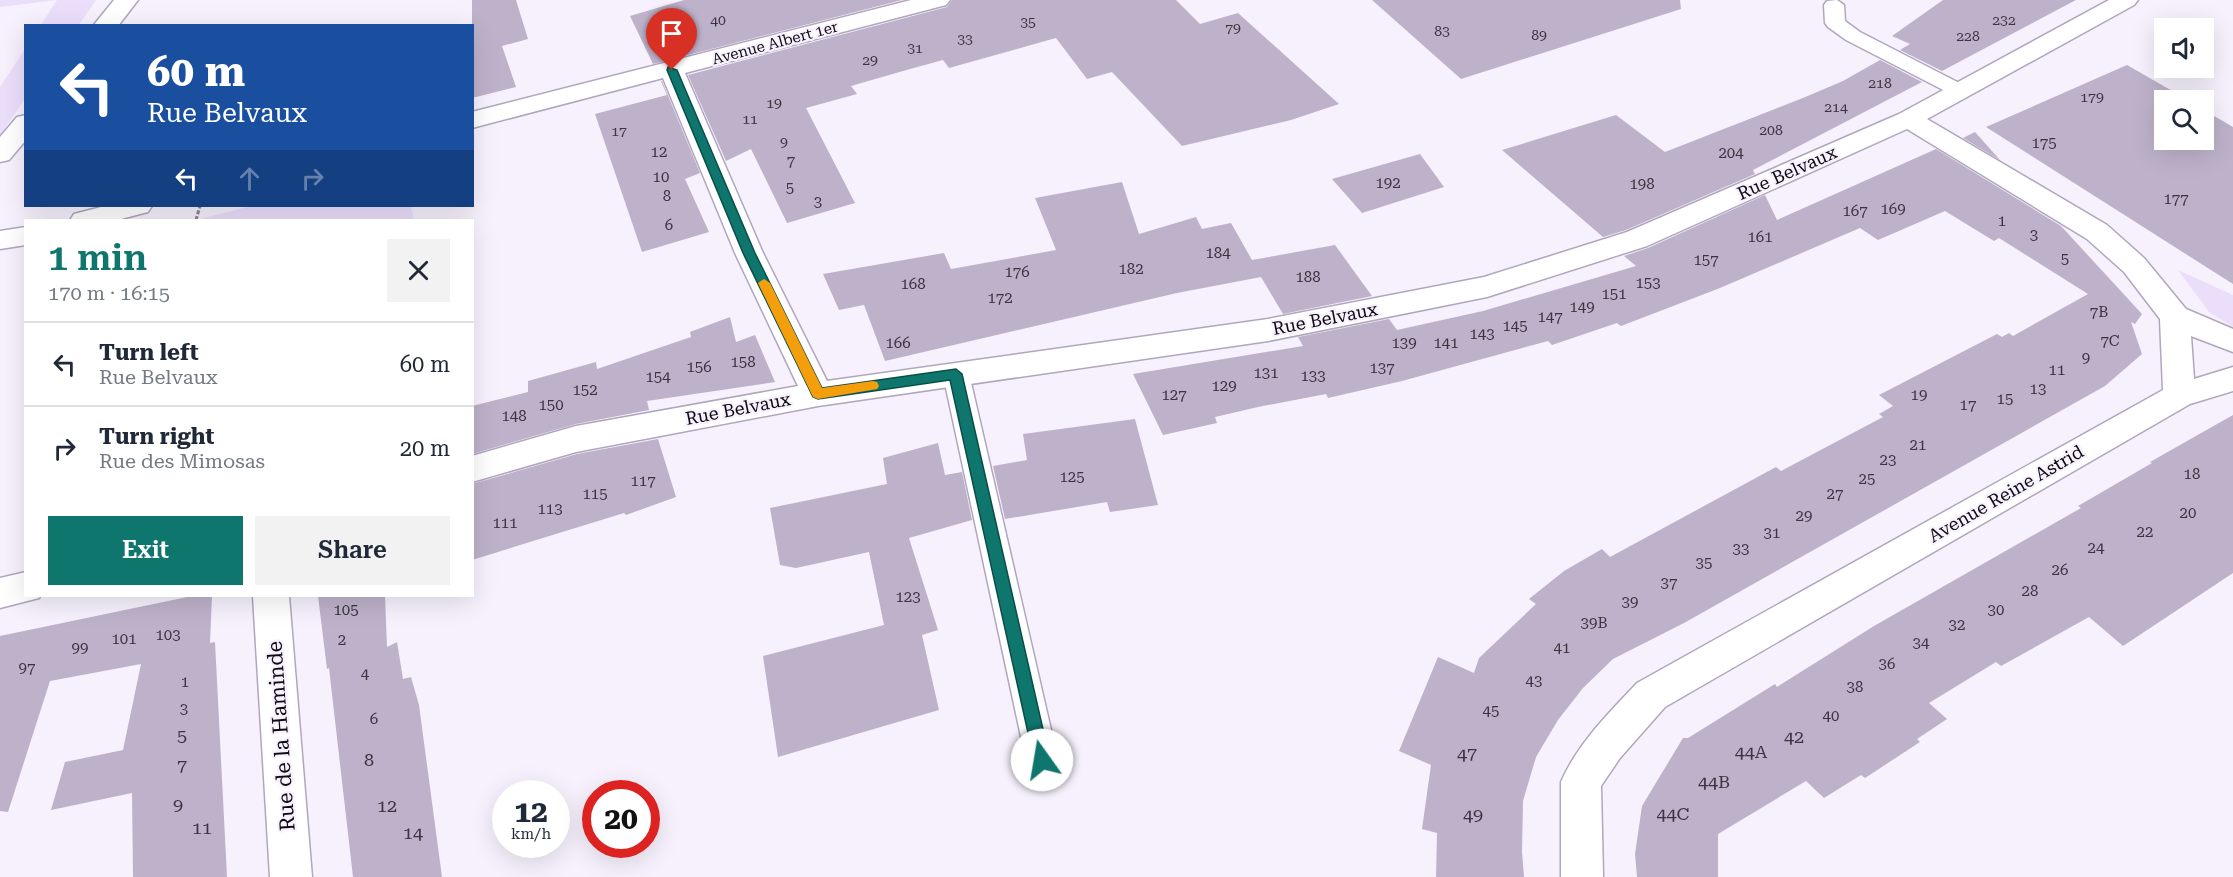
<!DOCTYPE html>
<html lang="en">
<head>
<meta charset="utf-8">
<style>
  :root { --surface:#fff; --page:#f2f2f3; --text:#1f2937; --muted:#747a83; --line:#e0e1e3; --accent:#0f766e }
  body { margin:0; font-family:"Roboto Serif",serif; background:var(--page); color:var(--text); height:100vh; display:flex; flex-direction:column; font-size:22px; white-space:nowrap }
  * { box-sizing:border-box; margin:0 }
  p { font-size:20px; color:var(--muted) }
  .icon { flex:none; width:33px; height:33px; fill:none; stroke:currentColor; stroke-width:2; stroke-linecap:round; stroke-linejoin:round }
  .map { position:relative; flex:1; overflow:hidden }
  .details { position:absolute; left:24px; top:219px; width:450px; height:378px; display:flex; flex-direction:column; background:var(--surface); border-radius:0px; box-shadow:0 6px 24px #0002 }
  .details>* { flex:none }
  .hud { position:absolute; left:24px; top:24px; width:450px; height:183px; border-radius:0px; box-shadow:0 6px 24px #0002; background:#1a4fa0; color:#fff; overflow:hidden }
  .controls { position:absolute; left:2154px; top:18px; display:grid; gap:12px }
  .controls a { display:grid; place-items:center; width:60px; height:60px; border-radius:0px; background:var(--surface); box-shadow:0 6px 24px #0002; font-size:30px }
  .speed { position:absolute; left:492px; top:780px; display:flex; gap:12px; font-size:30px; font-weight:700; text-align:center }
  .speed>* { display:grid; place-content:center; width:78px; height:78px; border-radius:50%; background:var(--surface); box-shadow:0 6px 24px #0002; line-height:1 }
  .speed small { font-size:15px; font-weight:400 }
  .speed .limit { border:9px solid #d22; background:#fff; color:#111 }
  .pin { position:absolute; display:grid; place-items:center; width:51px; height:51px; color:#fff; margin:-62px -26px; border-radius:50% 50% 50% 0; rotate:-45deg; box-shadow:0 0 6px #0007 }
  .pin .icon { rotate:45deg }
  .me { position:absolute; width:66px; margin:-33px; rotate:347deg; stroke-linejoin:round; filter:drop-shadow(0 0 4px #0008) }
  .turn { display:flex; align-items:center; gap:21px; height:126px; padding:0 24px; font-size:27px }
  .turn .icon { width:78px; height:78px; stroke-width:2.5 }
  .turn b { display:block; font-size:42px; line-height:51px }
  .lanes { display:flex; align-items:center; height:57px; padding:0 24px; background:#0003; justify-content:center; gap:30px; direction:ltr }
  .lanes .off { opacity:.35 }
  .round { display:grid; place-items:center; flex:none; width:63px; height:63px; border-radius:0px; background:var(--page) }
  .summary { display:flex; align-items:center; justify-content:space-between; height:102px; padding:0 24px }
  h1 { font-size:36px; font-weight:600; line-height:45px; color:var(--accent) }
  .action { display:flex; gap:12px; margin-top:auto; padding:12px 24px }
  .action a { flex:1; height:69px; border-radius:0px; background:var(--accent); color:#fff; font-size:24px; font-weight:600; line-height:69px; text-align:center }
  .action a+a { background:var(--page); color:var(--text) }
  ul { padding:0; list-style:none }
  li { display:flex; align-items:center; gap:18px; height:84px; padding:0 24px; border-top:2px solid var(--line) }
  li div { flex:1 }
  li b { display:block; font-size:22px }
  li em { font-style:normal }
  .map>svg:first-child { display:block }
  .green { fill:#ebdefb }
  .building { fill:#bdb2ca }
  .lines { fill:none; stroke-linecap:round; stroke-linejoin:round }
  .service-casing { stroke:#b1a6be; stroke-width:3 }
  .minor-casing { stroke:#b1a6be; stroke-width:3 }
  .path { stroke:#8b8690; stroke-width:3; stroke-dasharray:4 2; stroke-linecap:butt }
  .service { fill:#fff; fill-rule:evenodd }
  .minor { fill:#fff; fill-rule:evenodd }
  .route { fill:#0f766e; stroke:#0a4d48; stroke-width:1.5 }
  .slow { fill:#f59e0b }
  .labels { text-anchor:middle; stroke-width:4.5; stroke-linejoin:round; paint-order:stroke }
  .far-number-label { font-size:14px; fill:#3a3541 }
  .far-street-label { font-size:15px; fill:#0f0b13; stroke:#f6f1fc }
  .number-label { font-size:15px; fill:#3a3541 }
  .street-label { font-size:18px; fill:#0f0b13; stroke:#f6f1fc }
  .near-number-label { font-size:18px; fill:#3a3541 }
  .near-street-label { font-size:21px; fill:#0f0b13; stroke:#f6f1fc }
</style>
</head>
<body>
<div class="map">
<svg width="2233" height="877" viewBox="0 0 2233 877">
  <rect width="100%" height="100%" fill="#f6f1fc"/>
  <g class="green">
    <polygon points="0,0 96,0 78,26 41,25 57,0 0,7"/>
    <polygon points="25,49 25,99 0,135 0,87"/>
    <polygon points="251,206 411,206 414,220 196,220"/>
    <polygon points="2178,270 2233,295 2233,327 2209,312"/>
  </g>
  <g class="building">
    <polygon points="472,0 516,0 528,39 502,46 516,87 472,98"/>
    <polygon points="684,0 902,0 653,64 630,16"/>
    <polygon points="952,0 1176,0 1200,24 1238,13 1339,104 1291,120 1182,146 1112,72 1087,79 1056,38 949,68 943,60 910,69 851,86 857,94 806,108 855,203 787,223 751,149 726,161 688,75 947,7"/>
    <polygon points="1372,0 1680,0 1681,9 1461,79"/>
    <polygon points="1943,0 2076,0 1942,71 1900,50 1910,44 1892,36"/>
    <polygon points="1880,60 1922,82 1753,170 1755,174 1626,230 1603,237 1502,150 1616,115 1665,152 1803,98 1843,81"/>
    <polygon points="2127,65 2188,100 2164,100 2164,140 2204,140 2204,110 2233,127 2233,284 1986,127"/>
    <polygon points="661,81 662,81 700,173 685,179 709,232 642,252 595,114 667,95"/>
    <polygon points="1975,132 2000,160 1963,138"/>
    <polygon points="1936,149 2061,226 2142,314 2135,324 2131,322 2142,354 2105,386 1684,623 1613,659 1583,688 1558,720 1536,757 1523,801 1522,852 1524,877 1436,877 1437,833 1422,829 1431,765 1399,751 1438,657 1474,673 1479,658 1536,604 1529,599 1564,571 1602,549 1610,557 1776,467 1781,471 1883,417 1879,414 1893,406 1879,395 1997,334 2002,337 2009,333 2013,336 2088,294 1999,238 1994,241 1945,211 1878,240 1860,228 1720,288 1621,326 1617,323 1552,345 1548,341 1402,381 1328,398 1326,394 1258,407 1215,417 1217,423 1163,435 1133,374 1303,346 1298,337 1389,319 1397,330 1483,311 1636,266 1624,256 1648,248 1765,195 1777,220"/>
    <polygon points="1420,154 1444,187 1362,213 1332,179"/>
    <polygon points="1122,182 1139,234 1196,217 1202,229 1231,223 1252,260 1335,245 1372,296 1283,314 1261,277 1177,293 885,361 864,305 839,310 823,274 944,253 951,269 1056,250 1035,198"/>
    <polygon points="730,317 736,342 755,335 775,382 647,401 649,410 576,424 472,454 472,406 528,392 528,381 596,362 597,369 691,337 690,332"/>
    <polygon points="2233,415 2233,573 2123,646 2089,617 2001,666 1996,662 1929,703 1947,719 1917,739 1920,742 1865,778 1861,775 1824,798 1806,781 1718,834 1718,877 1637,877 1635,854 1642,806 1683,738 1688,738 1775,684 1777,687 1874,626 2081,508 2078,506 2152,463 2150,462"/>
    <polygon points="1135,419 1158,505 1110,512 1107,502 1005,519 993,466 1027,460 1023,434"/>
    <polygon points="658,439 676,497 626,515 624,513 472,560 472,484 577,454"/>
    <polygon points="938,443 945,475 962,472 972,520 909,538 938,630 922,635 939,710 778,757 763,656 884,625 869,552 796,568 780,565 770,508 887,484 883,458"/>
    <polygon points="192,596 212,596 210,643 215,642 227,877 133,877 132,793 51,810 65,762 123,750 141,664 50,681 8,812 0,811 0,636"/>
    <polygon points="318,596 385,596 387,647 397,642 403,679 411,677 419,705 442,877 353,877 329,668 327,669"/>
  </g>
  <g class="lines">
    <g class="service-casing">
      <g id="service">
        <polygon points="1837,0 1844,5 1845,21 1860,32 1967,87 1970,91 1967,95 1960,97 1953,95 1846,40 1828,27 1825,23 1824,5 1827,1"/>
        <polygon points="956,365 965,367 969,374 1058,760 1054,771 1042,775 1030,771 1026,760 943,374 947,367"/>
      </g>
    </g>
    <g class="minor-casing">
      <g id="minor">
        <polygon points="114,0 138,0 118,26 93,26"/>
        <path d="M911 0H950L946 5 685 73 763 253 827 381 1268 319 1484 277 1627 232 1899 114 2109 0H2138L2134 5 1927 119 2107 225 2144 258 2186 309 2233 329V352L2191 336 2194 379 2233 367V391L2190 404 1665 707 1620 758 1601 786 1603 877H1561V782C1578 743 1609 713 1637 683L2163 390 2160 319 2124 272 2087 239 1907 129 1647 246 1487 297 1268 341 818 406 576 452 472 482V456L576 426 798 386 735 253 663 78 472 128V112Z"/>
        <polygon points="26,115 26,140 9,160 0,162 0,137 17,117"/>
        <polygon points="105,206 152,206 148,212 117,220 70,220 74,214"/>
        <polygon points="26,227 26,245 0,249 0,231"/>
        <polygon points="26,572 26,596 40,596 39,598 0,608 0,578"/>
        <polygon points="253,596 289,596 312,877 270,877"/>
      </g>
    </g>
    <polyline class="path" points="196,220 200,206"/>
    <use href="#service" class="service"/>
    <use href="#minor" class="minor"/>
  </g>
  <polygon class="route" points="668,67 677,70 755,253 822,388 956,369 962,374 1050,760 1048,766 1042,768 1036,766 1034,760 950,380 818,399 813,397 743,253 667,70"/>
  <polygon class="slow" points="764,279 770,283 822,388 873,381 877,382 879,386 877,389 818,399 813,397 758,283"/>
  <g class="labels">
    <g class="far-number-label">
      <text x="718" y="25">40</text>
      <text x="2004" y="25">232</text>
      <text x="1028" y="27">35</text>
      <text x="1233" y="33">79</text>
      <text x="1442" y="36">83</text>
      <text x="1539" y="40">89</text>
      <text x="1968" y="41">228</text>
      <text x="965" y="44">33</text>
      <text x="915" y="53">31</text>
      <text x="870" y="65">29</text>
      <text x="1880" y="88">218</text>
      <text x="2092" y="102">179</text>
      <text x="774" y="108">19</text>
      <text x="1836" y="112">214</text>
      <text x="750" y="124">11</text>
      <text x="1771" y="135">208</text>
      <text x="619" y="136">17</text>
      <text x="784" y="147">9</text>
    </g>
    <g class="far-street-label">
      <text transform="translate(775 43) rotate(-15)" y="5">Avenue Albert 1er</text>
    </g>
    <g class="number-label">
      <text x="2044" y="148">175</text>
      <text x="659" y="157">12</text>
      <text x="1731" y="158">204</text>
      <text x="791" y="166">7</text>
      <text x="661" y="182">10</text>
      <text x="1388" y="188">192</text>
      <text x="1642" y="189">198</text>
      <text x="790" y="193">5</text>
      <text x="667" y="201">8</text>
      <text x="2176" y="204">177</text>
      <text x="818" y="207">3</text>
      <text x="1893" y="214">169</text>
      <text x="1855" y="216">167</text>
      <text x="2002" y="226">1</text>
      <text x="669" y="230">6</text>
      <text x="2034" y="240">3</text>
      <text x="1760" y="242">161</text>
      <text x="1218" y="258">184</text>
      <text x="2065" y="264">5</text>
      <text x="1706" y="265">157</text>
      <text x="1131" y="274">182</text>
      <text x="1017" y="277">176</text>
      <text x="1308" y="282">188</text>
      <text x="1648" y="288">153</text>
      <text x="913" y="289">168</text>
      <text x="1614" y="299">151</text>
      <text x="1000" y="303">172</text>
      <text x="1582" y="312">149</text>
      <text x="2099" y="317">7B</text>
      <text x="1550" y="322">147</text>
      <text x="1515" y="331">145</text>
      <text x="1482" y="339">143</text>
      <text x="2110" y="346">7C</text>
      <text x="898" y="348">166</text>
      <text x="1404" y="348">139</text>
      <text x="1446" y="348">141</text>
      <text x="2086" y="363">9</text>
      <text x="743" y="367">158</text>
      <text x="699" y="372">156</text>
      <text x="1382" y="373">137</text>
      <text x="2057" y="375">11</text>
      <text x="1266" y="378">131</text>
      <text x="1313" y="381">133</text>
      <text x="658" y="382">154</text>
      <text x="1224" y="391">129</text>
      <text x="2038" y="394">13</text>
      <text x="585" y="395">152</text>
      <text x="1174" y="400">127</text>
      <text x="1919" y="400">19</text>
      <text x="2005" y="404">15</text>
      <text x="551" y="410">150</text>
      <text x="1968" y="410">17</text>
      <text x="514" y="421">148</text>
      <text x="1918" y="450">21</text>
      <text x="1888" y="465">23</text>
      <text x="2192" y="479">18</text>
      <text x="1072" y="482">125</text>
      <text x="1867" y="484">25</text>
      <text x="643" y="486">117</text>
      <text x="595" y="499">115</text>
      <text x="1835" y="499">27</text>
      <text x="550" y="514">113</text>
      <text x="2188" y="518">20</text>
      <text x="1804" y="521">29</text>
      <text x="505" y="528">111</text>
      <text x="2145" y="537">22</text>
      <text x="1772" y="538">31</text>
      <text x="2096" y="553">24</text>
      <text x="1741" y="554">33</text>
      <text x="1704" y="568">35</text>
      <text x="2060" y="575">26</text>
      <text x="1669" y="588">37</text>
      <text x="2030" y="596">28</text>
      <text x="908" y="602">123</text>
      <text x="1630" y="607">39</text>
      <text x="346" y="615">105</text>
      <text x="1996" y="615">30</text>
      <text x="1594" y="628">39B</text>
      <text x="1957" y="630">32</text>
      <text x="168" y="640">103</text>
      <text x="124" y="644">101</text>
      <text x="342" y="645">2</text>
      <text x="1921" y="648">34</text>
      <text x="80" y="653">99</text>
      <text x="1562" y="653">41</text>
      <text x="1887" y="669">36</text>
      <text x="27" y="673">97</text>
      <text x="365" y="679">4</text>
      <text x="1534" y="686">43</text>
      <text x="185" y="687">1</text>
      <text x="1855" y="692">38</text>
      <text x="184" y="714">3</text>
      <text x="1491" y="716">45</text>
      <text x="1831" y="721">40</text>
      <text x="374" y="724">6</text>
    </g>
    <g class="street-label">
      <text transform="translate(1787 173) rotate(-24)" y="6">Rue Belvaux</text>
      <text transform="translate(1325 319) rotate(-11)" y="6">Rue Belvaux</text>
      <text transform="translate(738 409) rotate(-11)" y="6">Rue Belvaux</text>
      <text transform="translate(2006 494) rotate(-30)" y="6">Avenue Reine Astrid</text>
    </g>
    <g class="near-number-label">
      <text x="182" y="742">5</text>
      <text x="1794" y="743">42</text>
      <text x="1751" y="758">44A</text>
      <text x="1467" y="760">47</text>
      <text x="369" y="766">8</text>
      <text x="182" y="772">7</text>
      <text x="1714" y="788">44B</text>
      <text x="178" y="811">9</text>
      <text x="387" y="812">12</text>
      <text x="1673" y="820">44C</text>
      <text x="1473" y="821">49</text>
      <text x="202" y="834">11</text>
      <text x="413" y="839">14</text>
    </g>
    <g class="near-street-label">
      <text transform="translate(281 736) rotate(-94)" y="7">Rue de la Haminde</text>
    </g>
  </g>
</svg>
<div class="controls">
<a><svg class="icon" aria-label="sound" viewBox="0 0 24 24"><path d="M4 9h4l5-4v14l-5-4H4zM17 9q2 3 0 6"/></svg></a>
<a><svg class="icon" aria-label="search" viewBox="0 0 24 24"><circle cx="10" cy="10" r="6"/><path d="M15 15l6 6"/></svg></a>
</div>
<div class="speed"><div>12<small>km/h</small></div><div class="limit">20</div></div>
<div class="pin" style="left:672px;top:70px;background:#d93025"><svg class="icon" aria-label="arrive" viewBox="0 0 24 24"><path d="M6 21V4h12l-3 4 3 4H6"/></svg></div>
<svg class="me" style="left:1042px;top:760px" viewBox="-20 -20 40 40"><circle r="19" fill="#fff"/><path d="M0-13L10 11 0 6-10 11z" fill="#0f766e"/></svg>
<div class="hud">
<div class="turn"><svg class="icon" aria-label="left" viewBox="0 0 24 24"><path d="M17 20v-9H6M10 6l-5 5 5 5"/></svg><div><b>60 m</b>Rue Belvaux</div></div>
<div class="lanes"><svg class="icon" aria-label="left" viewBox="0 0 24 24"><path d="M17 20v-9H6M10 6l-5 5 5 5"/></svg><svg class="icon off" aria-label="ahead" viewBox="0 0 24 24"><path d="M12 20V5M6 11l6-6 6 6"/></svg><svg class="icon off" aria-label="right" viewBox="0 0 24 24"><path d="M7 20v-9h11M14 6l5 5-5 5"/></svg></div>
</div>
<section class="details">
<div class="summary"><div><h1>1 min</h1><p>170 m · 16:15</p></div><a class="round"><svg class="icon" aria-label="close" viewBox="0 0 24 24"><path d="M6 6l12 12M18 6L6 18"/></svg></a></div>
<ul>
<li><svg class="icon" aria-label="left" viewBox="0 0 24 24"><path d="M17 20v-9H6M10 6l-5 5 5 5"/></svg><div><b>Turn left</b><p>Rue Belvaux</p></div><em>60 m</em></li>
<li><svg class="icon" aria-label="right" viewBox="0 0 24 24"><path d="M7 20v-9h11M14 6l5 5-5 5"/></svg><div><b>Turn right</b><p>Rue des Mimosas</p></div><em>20 m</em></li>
</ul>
<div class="action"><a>Exit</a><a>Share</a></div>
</section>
</div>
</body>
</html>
